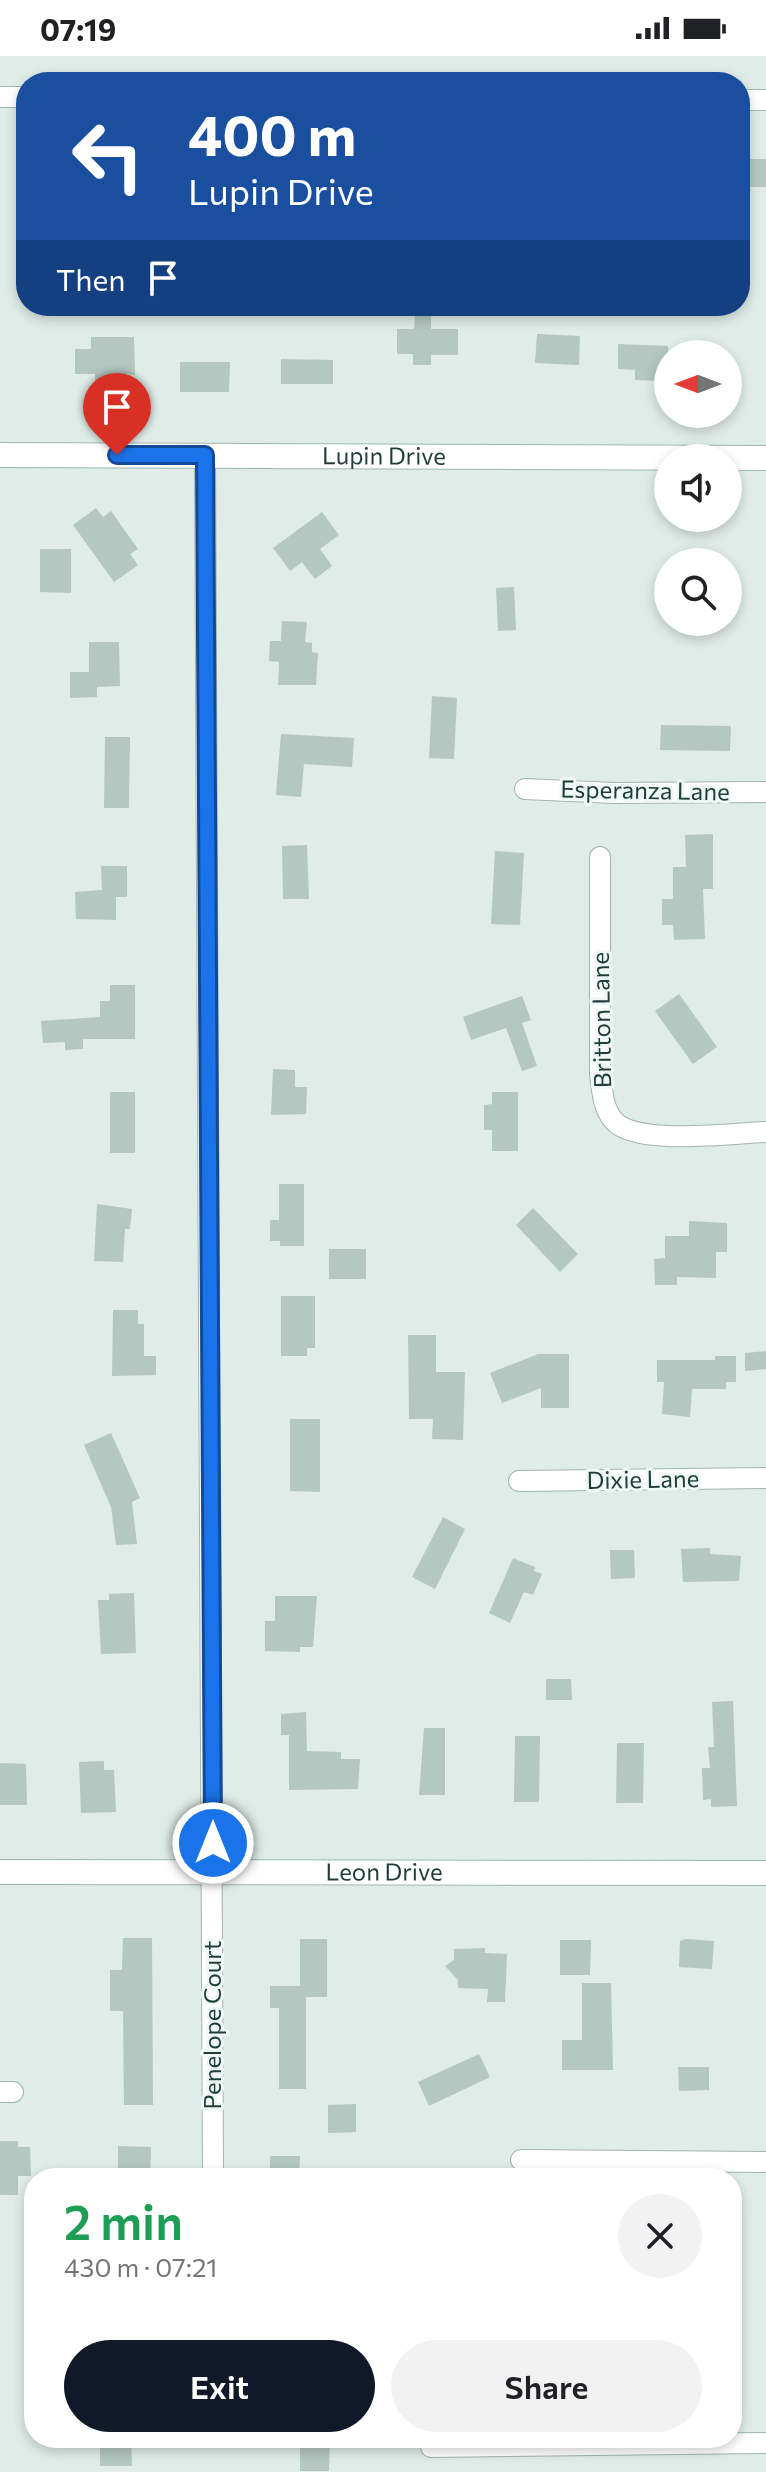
<!DOCTYPE html>
<html lang="en">
<head>
<meta charset="utf-8">
<style>
  :root { --surface:#fff; --page:#f2f2f2; --text:#202124; --muted:#757577; --accent:#111827 }
  body { margin:0; font-family:Commissioner,sans-serif; background:var(--page); color:var(--text); height:100vh; display:flex; flex-direction:column; font-size:30px; white-space:nowrap }
  * { box-sizing:border-box; margin:0 }
  p { font-size:26px; color:var(--muted) }
  .icon { flex:none; width:44px; height:44px; fill:none; stroke:currentColor; stroke-width:2; stroke-linecap:round; stroke-linejoin:round }
  .map { position:relative; flex:1; overflow:hidden }
  .drawer { position:absolute; left:24px; top:2112px; width:718px; height:280px; display:flex; flex-direction:column; background:var(--surface); border-radius:32px; box-shadow:0 4px 12px #0003 }
  .drawer>* { flex:none }
  .guide { position:absolute; left:16px; top:16px; width:734px; height:244px; border-radius:32px; box-shadow:0 4px 12px #0003; background:#1a4fa0; color:#fff; overflow:hidden }
  .needle { width:52px; rotate:270deg }
  .tools { position:absolute; left:654px; top:284px; display:grid; gap:16px }
  .tools a { display:grid; place-items:center; width:88px; height:88px; border-radius:50%; background:var(--surface); box-shadow:0 4px 12px #0003; font-size:40px }
  .pin { position:absolute; display:grid; place-items:center; width:68px; height:68px; color:#fff; margin:-82px -34px; border-radius:50% 50% 50% 0; rotate:-45deg; box-shadow:0 0 8px #0007 }
  .pin .icon { rotate:45deg }
  .me { position:absolute; width:88px; margin:-44px; rotate:0deg; stroke-linejoin:round; filter:drop-shadow(0 0 6px #0008) }
  .turn { display:flex; align-items:center; gap:28px; height:168px; padding:0 40px; font-size:36px }
  .turn .icon { width:104px; height:104px; stroke-width:2.5 }
  .turn b { display:block; font-size:56px; line-height:68px }
  .then { display:flex; align-items:center; height:76px; padding:0 40px; background:#0003; gap:16px; font-size:30px }
  .round { display:grid; place-items:center; flex:none; width:84px; height:84px; border-radius:42px; background:var(--page) }
  .summary { display:flex; align-items:center; justify-content:space-between; height:136px; padding:0 40px }
  h1 { font-size:48px; font-weight:600; line-height:60px; color:#1e9e55 }
  .cta { display:flex; gap:16px; margin-top:auto; padding:16px 40px }
  .cta a { flex:1; height:92px; border-radius:48px; background:var(--accent); color:#fff; font-size:32px; font-weight:600; line-height:92px; text-align:center }
  .cta a+a { background:var(--page); color:var(--text) }
  .status { display:flex; justify-content:space-between; align-items:center; height:56px; padding:0 40px; background:var(--surface); direction:ltr }
  .status svg { height:22px; fill:currentColor }
  .map>svg:first-child { display:block }
  .building { fill:#b4c7c1 }
  .lines { fill:none; stroke-linecap:round; stroke-linejoin:round }
  .street-casing { stroke:#a2b4b0; stroke-width:22 }
  .secondary-casing { stroke:#9db9b2; stroke-width:26 }
  .street { stroke:#fff; stroke-width:20 }
  .secondary { stroke:#fff; stroke-width:24 }
  .route-casing { stroke:#114b97; stroke-width:20 }
  .route { stroke:#1a73e8; stroke-width:14 }
  .labels { text-anchor:middle; stroke-width:6; stroke-linejoin:round; paint-order:stroke }
  .street-label { font-size:24px; fill:#1f3d39; stroke:#f0f8f5 }
</style>
</head>
<body>
<div class="status"><b>07:19</b><svg viewBox="0 0 49 12"><path d="M0 12V9h3v3zM5 12V6h3v6zM10 12V3h3v9zM15 12V0h3v12zM26 1h20v11H26zM47 4h2v5h-2z"/></svg></div>
<div class="map">
<svg width="766" height="2416" viewBox="0 0 766 2416">
  <rect width="100%" height="100%" fill="#dfece8"/>
  <g class="building">
    <rect x="745" y="103" width="21" height="28"/>
    <polygon points="415,255 431,255 431,273 458,273 458,299 431,299 431,309 413,309 413,298 397,298 397,273 414,273"/>
    <polygon points="537,278 580,280 579,309 535,307"/>
    <polygon points="91,281 134,281 135,319 127,318 127,329 95,329 95,318 75,318 75,293 91,293"/>
    <polygon points="618,288 668,290 668,325 635,324 635,314 618,313"/>
    <polygon points="281,303 333,304 333,328 281,328"/>
    <polygon points="180,306 230,306 229,336 180,336"/>
    <polygon points="96,452 103,461 111,455 138,493 130,498 138,509 114,526 73,469"/>
    <polygon points="322,456 339,479 320,493 332,510 315,523 302,506 290,515 273,492"/>
    <polygon points="40,493 71,493 71,537 40,536"/>
    <polygon points="514,531 516,574 498,575 496,532"/>
    <polygon points="282,565 307,566 305,586 312,587 312,596 318,597 316,629 278,629 279,606 269,605 270,585 281,585"/>
    <polygon points="89,586 119,586 120,630 97,631 97,641 70,642 70,616 89,616"/>
    <polygon points="432,640 457,642 454,703 429,702"/>
    <polygon points="661,669 731,670 730,695 660,694"/>
    <polygon points="281,678 354,682 352,711 304,708 301,741 276,739"/>
    <polygon points="105,681 130,681 129,752 104,752"/>
    <polygon points="713,778 713,833 703,833 705,883 674,884 673,869 662,869 662,843 673,843 673,811 686,811 685,779"/>
    <polygon points="307,789 309,843 283,843 282,790"/>
    <polygon points="495,795 524,797 520,869 491,868"/>
    <polygon points="101,810 127,810 127,841 116,841 116,864 76,863 75,836 102,834"/>
    <polygon points="110,929 135,929 135,983 83,983 83,993 65,994 65,986 43,987 41,965 100,961 100,945 110,945"/>
    <polygon points="679,938 717,991 693,1008 655,955"/>
    <polygon points="522,940 531,964 522,967 537,1010 522,1015 506,972 471,984 463,961"/>
    <polygon points="273,1013 295,1014 295,1031 307,1031 306,1058 271,1059"/>
    <rect x="110" y="1036" width="25" height="61"/>
    <polygon points="492,1036 518,1036 518,1095 492,1095 492,1074 484,1074 484,1049 492,1048"/>
    <polygon points="279,1128 304,1128 304,1190 280,1190 280,1185 270,1185 270,1164 279,1164"/>
    <polygon points="97,1148 132,1153 130,1173 125,1173 123,1206 94,1205"/>
    <polygon points="533,1152 578,1198 560,1216 516,1169"/>
    <polygon points="689,1165 727,1167 727,1196 716,1196 716,1222 677,1221 677,1229 655,1229 654,1203 665,1202 665,1180 689,1180"/>
    <rect x="329" y="1193" width="37" height="30"/>
    <polygon points="281,1240 315,1240 315,1292 307,1292 307,1300 281,1300"/>
    <polygon points="113,1254 138,1254 138,1268 144,1268 144,1300 156,1300 156,1319 112,1320"/>
    <polygon points="408,1279 436,1279 436,1316 465,1316 463,1384 432,1383 433,1363 409,1363"/>
    <polygon points="766,1295 766,1313 745,1315 745,1297"/>
    <polygon points="538,1298 569,1298 569,1352 541,1352 541,1332 502,1347 490,1317"/>
    <polygon points="715,1300 736,1300 736,1326 726,1326 726,1333 692,1333 690,1361 662,1358 664,1326 657,1326 657,1304 715,1304"/>
    <polygon points="290,1363 320,1363 320,1436 290,1435"/>
    <polygon points="111,1377 140,1442 132,1446 137,1488 116,1489 111,1451 84,1389"/>
    <polygon points="443,1461 465,1473 435,1533 412,1521"/>
    <polygon points="705,1492 710,1492 710,1498 741,1500 739,1525 683,1526 681,1493"/>
    <polygon points="610,1494 634,1494 635,1522 611,1523"/>
    <polygon points="513,1502 535,1511 534,1515 542,1518 533,1539 524,1536 510,1567 489,1557"/>
    <polygon points="134,1537 136,1597 101,1598 98,1544 109,1544 109,1538"/>
    <polygon points="275,1540 317,1540 313,1591 300,1591 300,1596 265,1595 265,1565 275,1565"/>
    <polygon points="546,1623 571,1623 572,1644 546,1644"/>
    <polygon points="733,1645 737,1750 711,1751 711,1743 703,1744 702,1712 710,1712 708,1691 714,1691 712,1646"/>
    <polygon points="306,1656 307,1695 341,1696 341,1703 360,1703 358,1733 289,1734 289,1679 281,1679 281,1658"/>
    <polygon points="424,1672 445,1672 445,1739 419,1739"/>
    <polygon points="515,1680 540,1680 539,1746 514,1746"/>
    <polygon points="617,1687 644,1687 643,1747 616,1747"/>
    <polygon points="104,1705 104,1714 114,1714 116,1756 81,1757 79,1706"/>
    <polygon points="0,1707 26,1708 27,1749 0,1749"/>
    <polygon points="123,1882 152,1882 153,2049 124,2049 123,1955 110,1955 110,1914 122,1914"/>
    <polygon points="300,1883 327,1883 327,1941 306,1941 306,2033 279,2033 279,1952 270,1952 270,1930 300,1930"/>
    <polygon points="686,1883 714,1885 712,1913 679,1911 680,1885"/>
    <polygon points="560,1884 591,1884 590,1919 560,1919"/>
    <polygon points="485,1892 485,1897 507,1898 505,1946 487,1946 488,1933 458,1932 458,1924 445,1910 454,1904 454,1893"/>
    <polygon points="582,1927 611,1927 613,2014 562,2014 562,1984 582,1984"/>
    <polygon points="479,1998 490,2021 429,2050 418,2026"/>
    <polygon points="678,2011 709,2011 709,2034 679,2035"/>
    <polygon points="356,2048 356,2076 328,2077 328,2049"/>
    <polygon points="0,2085 18,2085 18,2091 30,2091 31,2120 18,2120 18,2139 0,2139"/>
    <polygon points="118,2090 151,2091 150,2122 118,2122"/>
    <polygon points="270,2100 300,2100 299,2122 270,2122"/>
    <polygon points="100,2382 131,2382 132,2410 100,2410"/>
    <polygon points="300,2382 330,2382 329,2415 300,2415"/>
  </g>
  <g class="lines">
    <g class="street-casing">
      <g id="street">
        <polyline points="0,41 26,41"/>
        <polyline points="740,44 766,44"/>
        <polyline points="205,399 213,2122"/>
        <polyline points="525,733 614,737 766,736"/>
        <path d="M600 801V1018C602 1034 603 1053 614 1065 637 1090 732 1077 766 1076"/>
        <polyline points="519,1425 766,1422"/>
        <polyline points="0,2036 13,2036"/>
        <polyline points="521,2104 766,2106"/>
        <polyline points="431,2391 766,2387"/>
      </g>
    </g>
    <g class="secondary-casing">
      <g id="secondary">
        <path id="s1" d="M0 399 766 402"/>
        <path id="s2" d="M0 1816 766 1817"/>
      </g>
    </g>
    <use href="#street" class="street"/>
    <use href="#secondary" class="secondary"/>
  </g>
  <g class="lines">
    <g class="route-casing">
      <polyline id="route" points="117,399 205,399 213,1787"/>
    </g>
    <use href="#route" class="route"/>
  </g>
  <g class="labels">
    <g class="street-label">
      <text dy="8" stroke="none"><textPath href="#s1" startOffset="384">Lupin Drive</textPath></text>
      <text transform="translate(645 735) rotate(1)" y="8">Esperanza Lane</text>
      <text transform="translate(602 964) rotate(-91)" y="8">Britton Lane</text>
      <text transform="translate(643 1424) rotate(-1)" y="8">Dixie Lane</text>
      <text dy="8" stroke="none"><textPath href="#s2" startOffset="384">Leon Drive</textPath></text>
      <text transform="translate(213 1969) rotate(-90)" y="8">Penelope Court</text>
    </g>
  </g>
</svg>
<div class="tools">
<a><svg class="needle" viewBox="-14 -14 28 28"><path d="M0-13l5 13h-10z" fill="#e53935"/><path d="M0 13l5-13h-10z" fill="#757577"/></svg></a>
<a><svg class="icon" aria-label="sound" viewBox="0 0 24 24"><path d="M4 9h4l5-4v14l-5-4H4zM17 9q2 3 0 6"/></svg></a>
<a><svg class="icon" aria-label="search" viewBox="0 0 24 24"><circle cx="10" cy="10" r="6"/><path d="M15 15l6 6"/></svg></a>
</div>
<div class="pin" style="left:117px;top:399px;background:#d93025"><svg class="icon" aria-label="arrive" viewBox="0 0 24 24"><path d="M6 21V4h12l-3 4 3 4H6"/></svg></div>
<svg class="me" style="left:213px;top:1787px" viewBox="-20 -20 40 40"><circle r="17" fill="#1a73e8" stroke="#fff" stroke-width="3"/><path d="M0-11L8 9 0 5-8 9z" fill="#fff"/></svg>
<div class="guide">
<div class="turn"><svg class="icon" aria-label="left" viewBox="0 0 24 24"><path d="M17 20v-9H6M10 6l-5 5 5 5"/></svg><div><b>400 m</b>Lupin Drive</div></div>
<div class="then">Then<svg class="icon" aria-label="arrive" viewBox="0 0 24 24"><path d="M6 21V4h12l-3 4 3 4H6"/></svg></div>
</div>
<section class="drawer">
<div class="summary"><div><h1>2 min</h1><p>430 m · 07:21</p></div><a class="round"><svg class="icon" aria-label="close" viewBox="0 0 24 24"><path d="M6 6l12 12M18 6L6 18"/></svg></a></div>
<div class="cta"><a>Exit</a><a>Share</a></div>
</section>
</div>
</body>
</html>
